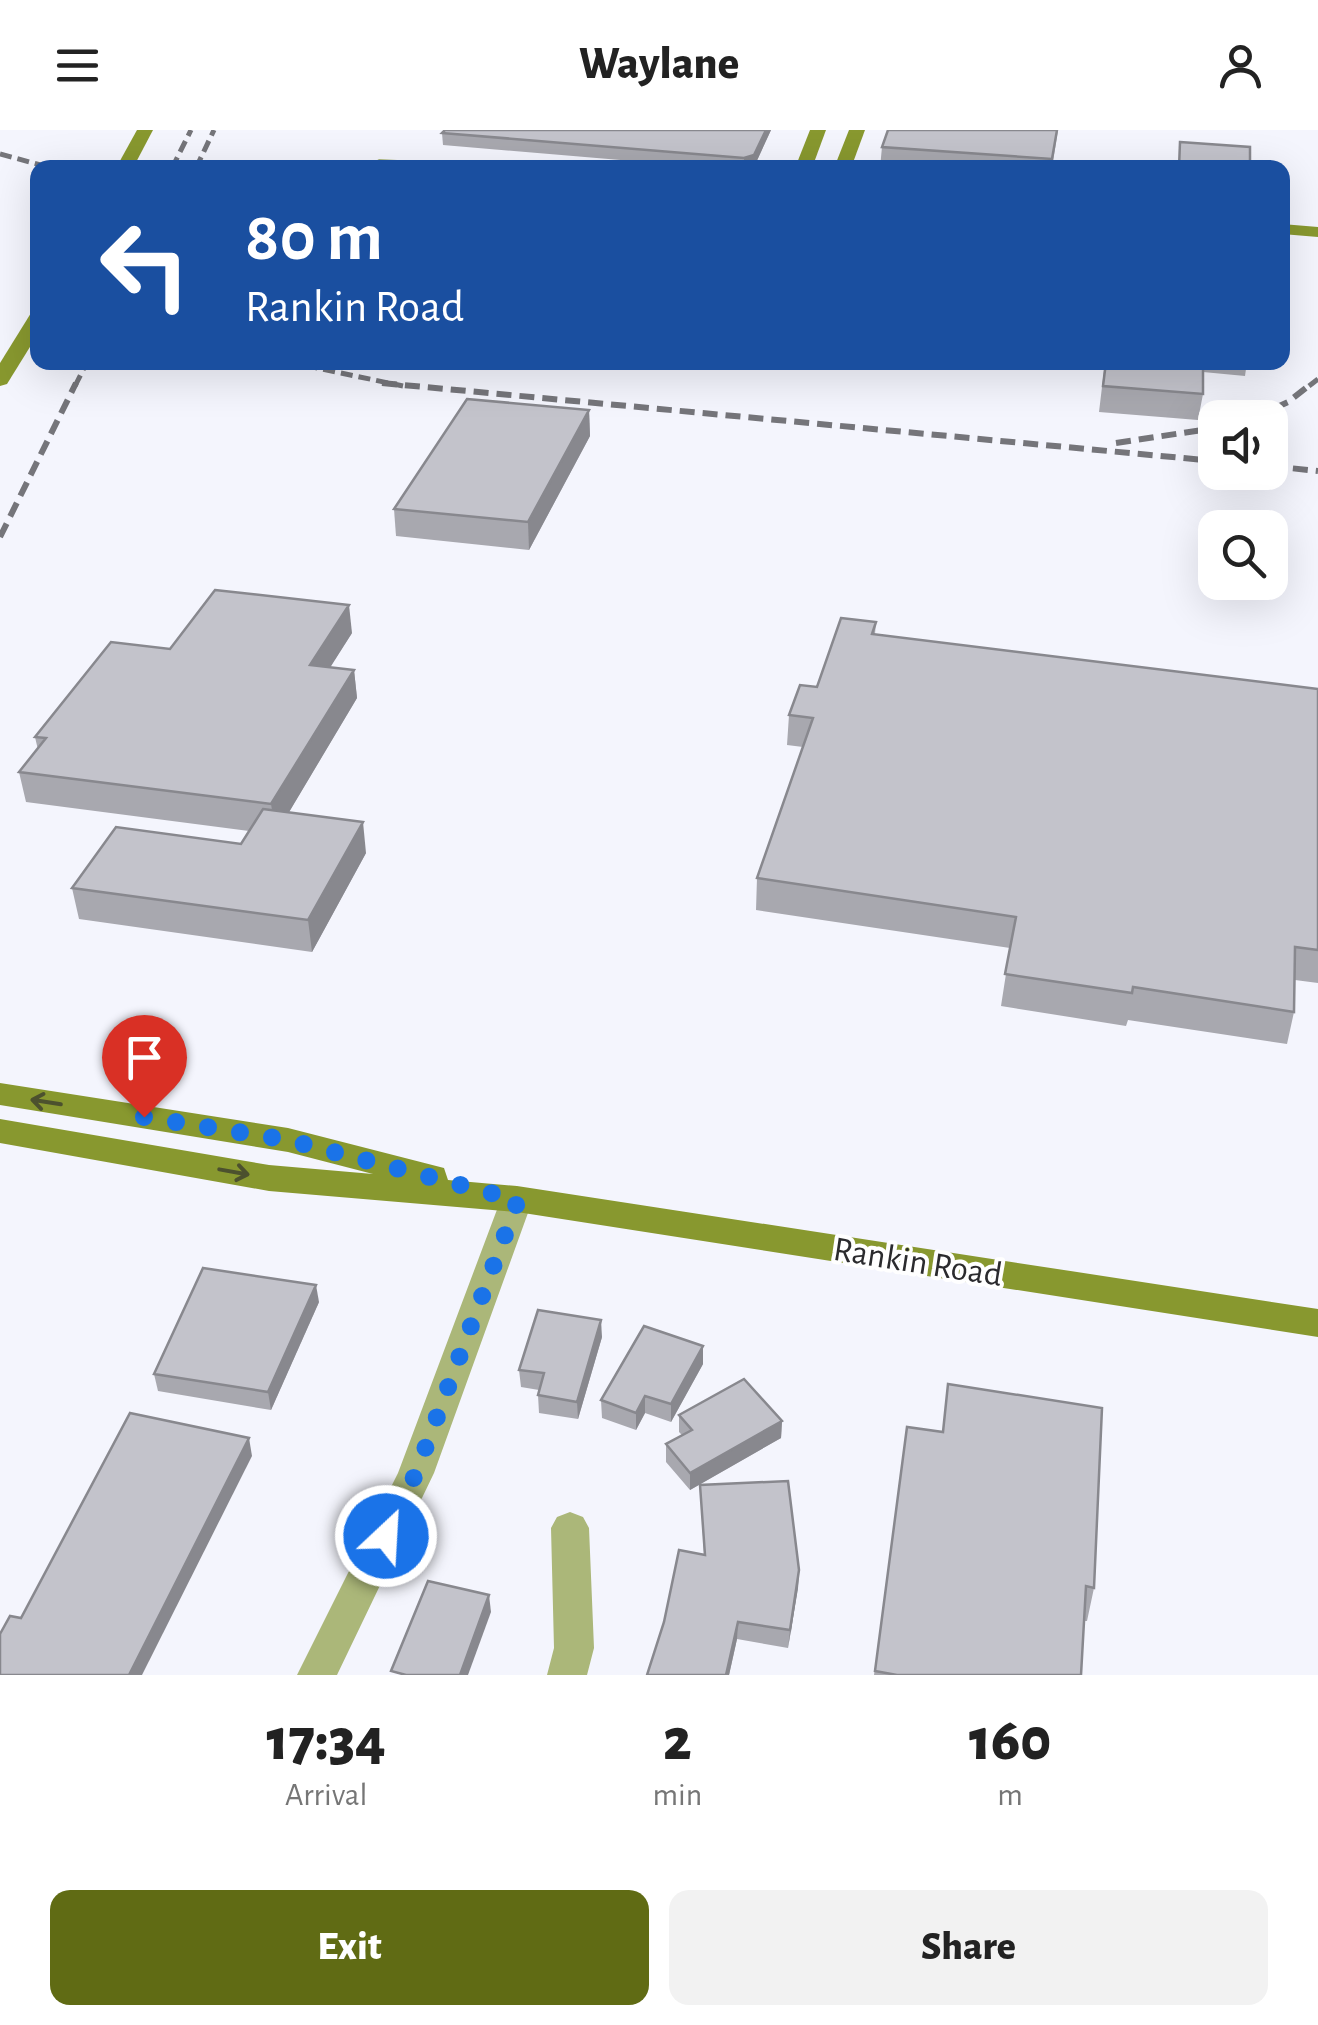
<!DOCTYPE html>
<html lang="en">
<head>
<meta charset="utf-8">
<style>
  :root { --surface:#fff; --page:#f2f2f2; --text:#222; --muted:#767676; --accent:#606b14 }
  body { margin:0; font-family:"Alegreya Sans",sans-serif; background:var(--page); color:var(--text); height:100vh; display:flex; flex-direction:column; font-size:38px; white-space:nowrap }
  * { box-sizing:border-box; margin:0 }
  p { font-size:32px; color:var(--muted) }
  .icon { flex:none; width:55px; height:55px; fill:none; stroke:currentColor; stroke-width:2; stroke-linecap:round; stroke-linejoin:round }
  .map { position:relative; height:1545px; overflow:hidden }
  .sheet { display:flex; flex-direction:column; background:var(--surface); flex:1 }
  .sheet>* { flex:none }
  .top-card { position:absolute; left:30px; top:30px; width:1260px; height:210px; border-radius:20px; box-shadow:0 10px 40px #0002; background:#1a4fa0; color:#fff; overflow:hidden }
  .buttons { position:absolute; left:1198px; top:270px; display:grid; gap:20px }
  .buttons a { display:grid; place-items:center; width:90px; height:90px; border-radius:20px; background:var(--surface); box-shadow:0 10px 40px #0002; font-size:50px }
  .pin { position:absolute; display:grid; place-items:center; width:85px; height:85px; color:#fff; margin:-102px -42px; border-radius:50% 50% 50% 0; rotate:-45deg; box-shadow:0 0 10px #0007 }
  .pin .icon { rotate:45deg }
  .me { position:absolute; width:110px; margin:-55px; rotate:25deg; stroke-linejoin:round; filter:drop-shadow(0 0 8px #0008) }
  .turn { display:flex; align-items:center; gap:35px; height:210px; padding:0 50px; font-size:45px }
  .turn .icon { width:130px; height:130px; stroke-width:2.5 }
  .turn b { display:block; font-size:70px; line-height:85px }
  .eta { display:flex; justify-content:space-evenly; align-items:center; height:170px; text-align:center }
  .eta b { font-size:60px; font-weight:800; line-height:70px }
  .action { display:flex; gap:20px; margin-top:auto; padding:20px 50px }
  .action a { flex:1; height:115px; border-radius:20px; background:var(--accent); color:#fff; font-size:40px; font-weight:800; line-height:115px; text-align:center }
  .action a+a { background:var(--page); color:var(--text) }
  header { display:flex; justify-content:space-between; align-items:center; height:130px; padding:0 50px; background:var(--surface); font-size:45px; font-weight:800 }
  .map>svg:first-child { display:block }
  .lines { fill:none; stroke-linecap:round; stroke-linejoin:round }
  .street { fill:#abb779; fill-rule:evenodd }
  .secondary { fill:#88982f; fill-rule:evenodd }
  .rail-far1 { stroke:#75757a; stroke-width:5; stroke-dasharray:12 6; stroke-linecap:butt }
  .rail { stroke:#75757a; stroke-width:6; stroke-dasharray:15 8; stroke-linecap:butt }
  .wall { fill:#a8a8af }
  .shaded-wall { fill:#88888e }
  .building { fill:#c3c3cb; stroke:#88888e; stroke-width:2.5 }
  .oneway { stroke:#4c512e }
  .route { stroke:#1a73e8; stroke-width:18; stroke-dasharray:0 32.4 }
  .labels { text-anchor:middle; stroke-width:8; stroke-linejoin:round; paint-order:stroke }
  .near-street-label { font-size:35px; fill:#2b2b2e; stroke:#fff }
</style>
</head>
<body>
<header><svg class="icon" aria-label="menu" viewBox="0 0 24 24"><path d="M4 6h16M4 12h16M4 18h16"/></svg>Waylane<svg class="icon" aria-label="person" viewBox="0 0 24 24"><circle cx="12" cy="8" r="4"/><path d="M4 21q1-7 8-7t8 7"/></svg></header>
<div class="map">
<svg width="1318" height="1545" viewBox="0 0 1318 1545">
  <rect width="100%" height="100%" fill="#f4f5fd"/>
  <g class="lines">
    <g class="street">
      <polygon points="379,29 452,33 459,38 374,37 371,34"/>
      <polygon points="517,1057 528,1061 533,1069 434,1343 337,1545 297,1545 398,1343 501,1069 506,1061"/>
      <polygon points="570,1382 583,1387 589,1398 594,1518 587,1545 547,1545 554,1518 551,1398 557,1387"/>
    </g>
    <g class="secondary">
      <polygon points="137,0 153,0 133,38 116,38"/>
      <polygon points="810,0 826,0 812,38 795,38"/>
      <polygon points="849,0 865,0 851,38 834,38"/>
      <polygon points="1282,94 1318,97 1318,107 1282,104"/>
      <polygon points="38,181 38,204 7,254 0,256 0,233 31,183"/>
      <polygon points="0,953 288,998 444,1038 448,1050 517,1056 1318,1179 1318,1207 517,1082 269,1061 0,1013 0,989 269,1035 373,1044 288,1022 0,975"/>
    </g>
    <g class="rail-far1">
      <polyline points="0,24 52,38"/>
      <polyline points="172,38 191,0"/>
      <polyline points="196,38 214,0"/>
      <polyline points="288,232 403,256"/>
      <polyline points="75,256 87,232"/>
      <polyline points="1309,256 1318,249"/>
    </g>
    <g class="rail">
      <polyline points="382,253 1215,331"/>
      <polyline points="1253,288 1288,272 1312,253"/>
      <polyline points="1116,313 1215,298"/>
      <polyline points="1270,336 1318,341"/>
      <polyline points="0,407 76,253"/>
    </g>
  </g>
  <g class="wall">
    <polygon points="445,0 771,0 754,37 752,38 715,38 443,15 442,3"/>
    <polygon points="1058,0 1052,38 880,38 882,17"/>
    <polygon points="1105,232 1247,232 1245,246 1203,242 1203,264 1198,290 1099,282"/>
    <polygon points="589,280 590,306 529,420 396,406 394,379"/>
    <polygon points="876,492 875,504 1318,559 1318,853 1295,850 1294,882 1287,914 1128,890 1126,896 1001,876 1010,818 756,780 757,748 803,617 787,615 789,585 817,557"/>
    <polygon points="352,503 330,537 354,540 357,568 289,682 366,723 312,822 79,789 72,758 241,714 249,701 26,672 19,642 38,620 35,607"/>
    <polygon points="319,1172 271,1280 158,1261 154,1244"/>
    <polygon points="602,1207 578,1289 539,1283 538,1265 539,1260 521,1257 519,1240"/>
    <polygon points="703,1216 703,1234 671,1292 645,1283 636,1300 602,1288 601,1270"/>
    <polygon points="679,1285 782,1291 781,1308 690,1360 666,1332 666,1314 682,1305 679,1302"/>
    <polygon points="907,1297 1094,1458 1087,1491 1084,1491 1081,1545 874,1545"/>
    <polygon points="700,1355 799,1440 798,1458 788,1518 737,1509 729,1545 647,1545 704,1424"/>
  </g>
  <g class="shaded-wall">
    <polygon points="766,0 771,0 754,37 744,38 744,28"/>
    <polygon points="589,280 590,306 529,420 528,392"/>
    <polygon points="349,475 352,503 314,563 310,535"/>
    <polygon points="354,540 357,568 276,704 271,674"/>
    <polygon points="363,692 366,723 312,822 308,790"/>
    <polygon points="316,1155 319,1172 271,1280 268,1262"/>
    <polygon points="601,1190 602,1207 578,1289 577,1272"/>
    <polygon points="703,1216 703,1234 671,1292 671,1274"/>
    <polygon points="645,1266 645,1283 636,1300 636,1283"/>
    <polygon points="782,1291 781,1308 690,1360 690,1343"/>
    <polygon points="249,1308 252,1326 142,1545 129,1545"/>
    <polygon points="799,1440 798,1458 788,1518 790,1500"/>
    <polygon points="489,1465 491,1482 468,1545 460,1545"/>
    <polygon points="738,1492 737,1509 729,1545 726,1545"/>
  </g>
  <g class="building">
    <polygon points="445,0 766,0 754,25 744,28 442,3"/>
    <polygon points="888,0 1057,0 1052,29 882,17"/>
    <polygon points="1180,12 1250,17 1250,38 1179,38"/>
    <polygon points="1106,232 1203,232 1203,264 1103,256"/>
    <polygon points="467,269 589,280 528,392 394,379"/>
    <polygon points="215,460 349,475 310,535 354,540 271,674 19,642 46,608 35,607 111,512 170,519"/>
    <polygon points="841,488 876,492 872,504 1318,559 1318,820 1295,817 1294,882 1133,857 1132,863 1005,844 1016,787 757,748 813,588 789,585 800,555 817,557"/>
    <polygon points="263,679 363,692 308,790 72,758 116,697 241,714"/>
    <polygon points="203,1138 316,1155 268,1262 154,1244"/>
    <polygon points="538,1180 601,1190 577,1272 538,1265 544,1243 519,1240"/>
    <polygon points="644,1196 703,1216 671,1274 645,1266 636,1283 601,1270"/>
    <polygon points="744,1249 782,1291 690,1343 666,1314 692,1300 679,1285"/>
    <polygon points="948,1254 1102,1278 1094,1458 1086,1456 1081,1545 897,1545 875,1541 907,1297 943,1302"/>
    <polygon points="130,1283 249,1308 129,1545 0,1545 0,1504 10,1486 21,1488"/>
    <polygon points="788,1351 799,1440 790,1500 738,1492 726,1545 647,1545 664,1492 679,1420 705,1425 700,1355"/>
    <polygon points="428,1451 489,1465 460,1545 406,1545 391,1541"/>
  </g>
  <defs><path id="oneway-shaft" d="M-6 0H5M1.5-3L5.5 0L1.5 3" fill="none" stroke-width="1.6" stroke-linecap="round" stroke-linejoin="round" transform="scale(2.5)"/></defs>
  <g class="oneway">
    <use href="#oneway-shaft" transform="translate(46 972) rotate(-171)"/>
    <use href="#oneway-shaft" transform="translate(234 1042) rotate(10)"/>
  </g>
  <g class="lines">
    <polyline class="route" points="144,987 288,1010 518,1070 416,1343 386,1406"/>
  </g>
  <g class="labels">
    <g class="near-street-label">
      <text transform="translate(918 1131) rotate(9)" y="12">Rankin Road</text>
    </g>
  </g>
</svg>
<div class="buttons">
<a><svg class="icon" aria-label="sound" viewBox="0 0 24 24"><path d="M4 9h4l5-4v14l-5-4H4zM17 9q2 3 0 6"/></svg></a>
<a><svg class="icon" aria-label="search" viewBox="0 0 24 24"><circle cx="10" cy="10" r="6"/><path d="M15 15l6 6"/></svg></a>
</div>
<div class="pin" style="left:144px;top:987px;background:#d93025"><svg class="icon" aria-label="arrive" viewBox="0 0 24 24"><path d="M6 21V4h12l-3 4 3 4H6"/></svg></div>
<svg class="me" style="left:386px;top:1406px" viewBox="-20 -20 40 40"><circle r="17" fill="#1a73e8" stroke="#fff" stroke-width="3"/><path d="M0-11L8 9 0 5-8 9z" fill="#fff"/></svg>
<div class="top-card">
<div class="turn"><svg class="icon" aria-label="left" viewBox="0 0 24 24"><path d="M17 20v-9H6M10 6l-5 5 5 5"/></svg><div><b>80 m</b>Rankin Road</div></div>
</div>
</div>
<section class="sheet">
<div class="eta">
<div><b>17:34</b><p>Arrival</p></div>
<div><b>2</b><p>min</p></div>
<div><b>160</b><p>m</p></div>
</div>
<div class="action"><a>Exit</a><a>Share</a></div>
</section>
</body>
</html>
